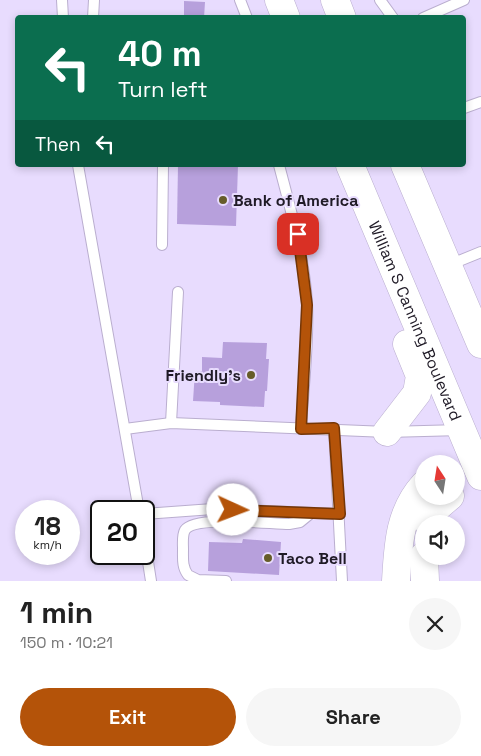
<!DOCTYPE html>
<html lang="en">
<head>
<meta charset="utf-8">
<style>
  :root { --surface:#fff; --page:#f6f6f6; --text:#222; --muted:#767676; --accent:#b45309 }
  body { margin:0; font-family:"Space Grotesk",sans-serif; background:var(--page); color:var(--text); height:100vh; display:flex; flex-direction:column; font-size:19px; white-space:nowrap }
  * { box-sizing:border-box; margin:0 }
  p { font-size:16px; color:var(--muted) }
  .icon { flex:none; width:28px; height:28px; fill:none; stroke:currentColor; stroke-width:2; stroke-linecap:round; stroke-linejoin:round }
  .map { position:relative; height:581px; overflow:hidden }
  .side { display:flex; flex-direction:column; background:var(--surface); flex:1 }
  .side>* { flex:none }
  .top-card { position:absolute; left:15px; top:15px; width:451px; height:152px; border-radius:5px; box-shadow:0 2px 8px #0003; background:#0b6e4f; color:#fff; overflow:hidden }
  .needle { width:32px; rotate:348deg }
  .tools { position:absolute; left:415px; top:455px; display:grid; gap:10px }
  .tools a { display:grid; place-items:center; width:50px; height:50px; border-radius:50%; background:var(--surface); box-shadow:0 2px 8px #0003; font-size:25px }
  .speed { position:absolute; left:15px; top:500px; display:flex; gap:10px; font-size:25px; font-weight:700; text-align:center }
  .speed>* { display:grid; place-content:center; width:65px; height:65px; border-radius:50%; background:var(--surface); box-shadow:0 2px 8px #0003; line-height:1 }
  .speed small { font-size:12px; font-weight:400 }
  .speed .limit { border:2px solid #111; border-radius:8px; background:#fff; color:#111 }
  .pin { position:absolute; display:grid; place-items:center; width:42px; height:42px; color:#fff; margin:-21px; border-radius:10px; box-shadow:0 2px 8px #0006 }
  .me { position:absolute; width:55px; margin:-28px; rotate:92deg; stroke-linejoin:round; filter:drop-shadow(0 0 4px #0008) }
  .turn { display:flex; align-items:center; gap:18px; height:105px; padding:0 20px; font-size:22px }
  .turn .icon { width:65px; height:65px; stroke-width:2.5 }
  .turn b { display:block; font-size:35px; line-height:42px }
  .then { display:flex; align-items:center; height:48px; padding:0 20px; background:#0003; gap:10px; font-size:19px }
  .round { display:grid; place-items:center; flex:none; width:52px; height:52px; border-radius:26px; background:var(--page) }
  .summary { display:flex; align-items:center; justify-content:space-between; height:85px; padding:0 20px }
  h1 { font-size:30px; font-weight:700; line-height:38px }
  .button { display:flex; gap:10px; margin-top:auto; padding:10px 20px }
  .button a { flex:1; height:58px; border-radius:30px; background:var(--accent); color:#fff; font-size:20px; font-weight:700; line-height:58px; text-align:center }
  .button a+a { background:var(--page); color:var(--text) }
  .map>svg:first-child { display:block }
  .building { fill:#b7a0dc }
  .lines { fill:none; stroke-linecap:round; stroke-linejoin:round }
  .lane-casing { stroke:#baaecf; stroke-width:12 }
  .secondary-casing { stroke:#baaecf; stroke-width:29 }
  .lane { stroke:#fff; stroke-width:10 }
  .secondary { stroke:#fff; stroke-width:28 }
  .route-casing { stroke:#753606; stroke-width:12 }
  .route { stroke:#b45309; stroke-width:9 }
  .poi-dot { fill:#665c29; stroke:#e8dcfe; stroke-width:2 }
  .labels { text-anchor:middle; stroke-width:4; stroke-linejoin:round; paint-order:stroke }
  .poi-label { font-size:16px; font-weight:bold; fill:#1f1a26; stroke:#e8dcfe; text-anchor:start }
  .street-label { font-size:16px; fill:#1f1a26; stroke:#e8dcfe }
</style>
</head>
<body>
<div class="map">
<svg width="481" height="581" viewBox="0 0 481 581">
  <rect width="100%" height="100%" fill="#e8dcfe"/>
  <g class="building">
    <polygon points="184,1 205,2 204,18 184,18"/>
    <polygon points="178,165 238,165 236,226 177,224"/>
    <polygon points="223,342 267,343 266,359 269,359 267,391 265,391 264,407 220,405 220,402 193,401 195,371 202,371 202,357 222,358"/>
    <polygon points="243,539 281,542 279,575 208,571 209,542 242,543"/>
  </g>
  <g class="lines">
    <g class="lane-casing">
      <g id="lane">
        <polyline points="62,0 63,18"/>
        <polyline points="240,0 247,18"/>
        <polyline points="380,0 393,18"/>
        <polyline points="93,18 94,0"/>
        <polyline points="423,18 464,0"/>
        <polyline points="464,108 481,102"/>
        <polyline points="78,165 139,511"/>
        <path d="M279 165C291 211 304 255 307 303 309 345 303 387 301 429"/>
        <polyline points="162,245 163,165"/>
        <polyline points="449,265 481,252"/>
        <polyline points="171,423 178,292"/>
        <polyline points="334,428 342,581"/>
        <polyline points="125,429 171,423 387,432 461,430"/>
        <polyline points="144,514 213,509 340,514"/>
        <polyline points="144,536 151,581"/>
        <path d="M226 581 198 580 188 575C182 567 183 559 183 549 183 544 182 535 185 530 195 515 270 524 289 524L300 522 311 513"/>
      </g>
    </g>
    <g class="secondary-casing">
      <g id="secondary">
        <polyline points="279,0 286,18"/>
        <polyline points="335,0 342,18"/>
        <path id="s1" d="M350 165 481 476"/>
        <polyline points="405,165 481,344"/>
        <polyline points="387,432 417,393 420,376 407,344"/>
        <polyline points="429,524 436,508 450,496"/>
        <polyline points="424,556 425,581"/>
        <path d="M396 581C398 547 399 512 424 485"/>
      </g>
    </g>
    <use href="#lane" class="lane"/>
    <use href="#secondary" class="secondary"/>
  </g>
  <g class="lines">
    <g class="route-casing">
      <polyline id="route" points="233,510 340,514 334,428 301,429 307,305 298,234"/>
    </g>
    <use href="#route" class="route"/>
  </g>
  <g class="poi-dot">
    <circle cx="223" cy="200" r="5"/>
    <circle cx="251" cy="375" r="5"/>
    <circle cx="268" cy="558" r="5"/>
  </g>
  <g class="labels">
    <g class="poi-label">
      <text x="233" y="206">Bank of America</text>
      <text x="241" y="381" text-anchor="end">Friendly's</text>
      <text x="278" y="564">Taco Bell</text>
    </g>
    <g class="street-label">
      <text dy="6" stroke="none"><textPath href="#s1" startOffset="169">William S Canning Boulevard</textPath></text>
    </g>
  </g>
</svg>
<div class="tools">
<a><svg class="needle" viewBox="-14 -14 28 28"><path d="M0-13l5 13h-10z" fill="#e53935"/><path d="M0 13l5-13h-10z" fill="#767676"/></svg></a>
<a><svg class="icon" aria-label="sound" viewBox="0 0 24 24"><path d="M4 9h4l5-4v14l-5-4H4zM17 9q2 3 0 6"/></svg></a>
</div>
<div class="speed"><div>18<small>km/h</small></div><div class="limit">20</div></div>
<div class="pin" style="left:298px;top:234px;background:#d93025"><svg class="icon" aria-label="arrive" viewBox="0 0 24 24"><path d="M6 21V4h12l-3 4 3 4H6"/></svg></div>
<svg class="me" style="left:233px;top:510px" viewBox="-20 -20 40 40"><circle r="19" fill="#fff"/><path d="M0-13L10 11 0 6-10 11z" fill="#b45309"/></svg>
<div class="top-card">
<div class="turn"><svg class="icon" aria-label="left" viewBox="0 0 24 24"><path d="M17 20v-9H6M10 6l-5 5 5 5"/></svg><div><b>40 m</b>Turn left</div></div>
<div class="then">Then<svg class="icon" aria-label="left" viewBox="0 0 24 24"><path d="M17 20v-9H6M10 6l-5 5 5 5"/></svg></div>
</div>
</div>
<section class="side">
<div class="summary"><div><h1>1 min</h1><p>150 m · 10:21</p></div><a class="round"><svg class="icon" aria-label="close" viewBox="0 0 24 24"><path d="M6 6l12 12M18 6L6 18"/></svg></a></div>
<div class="button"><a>Exit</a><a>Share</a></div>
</section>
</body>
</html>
